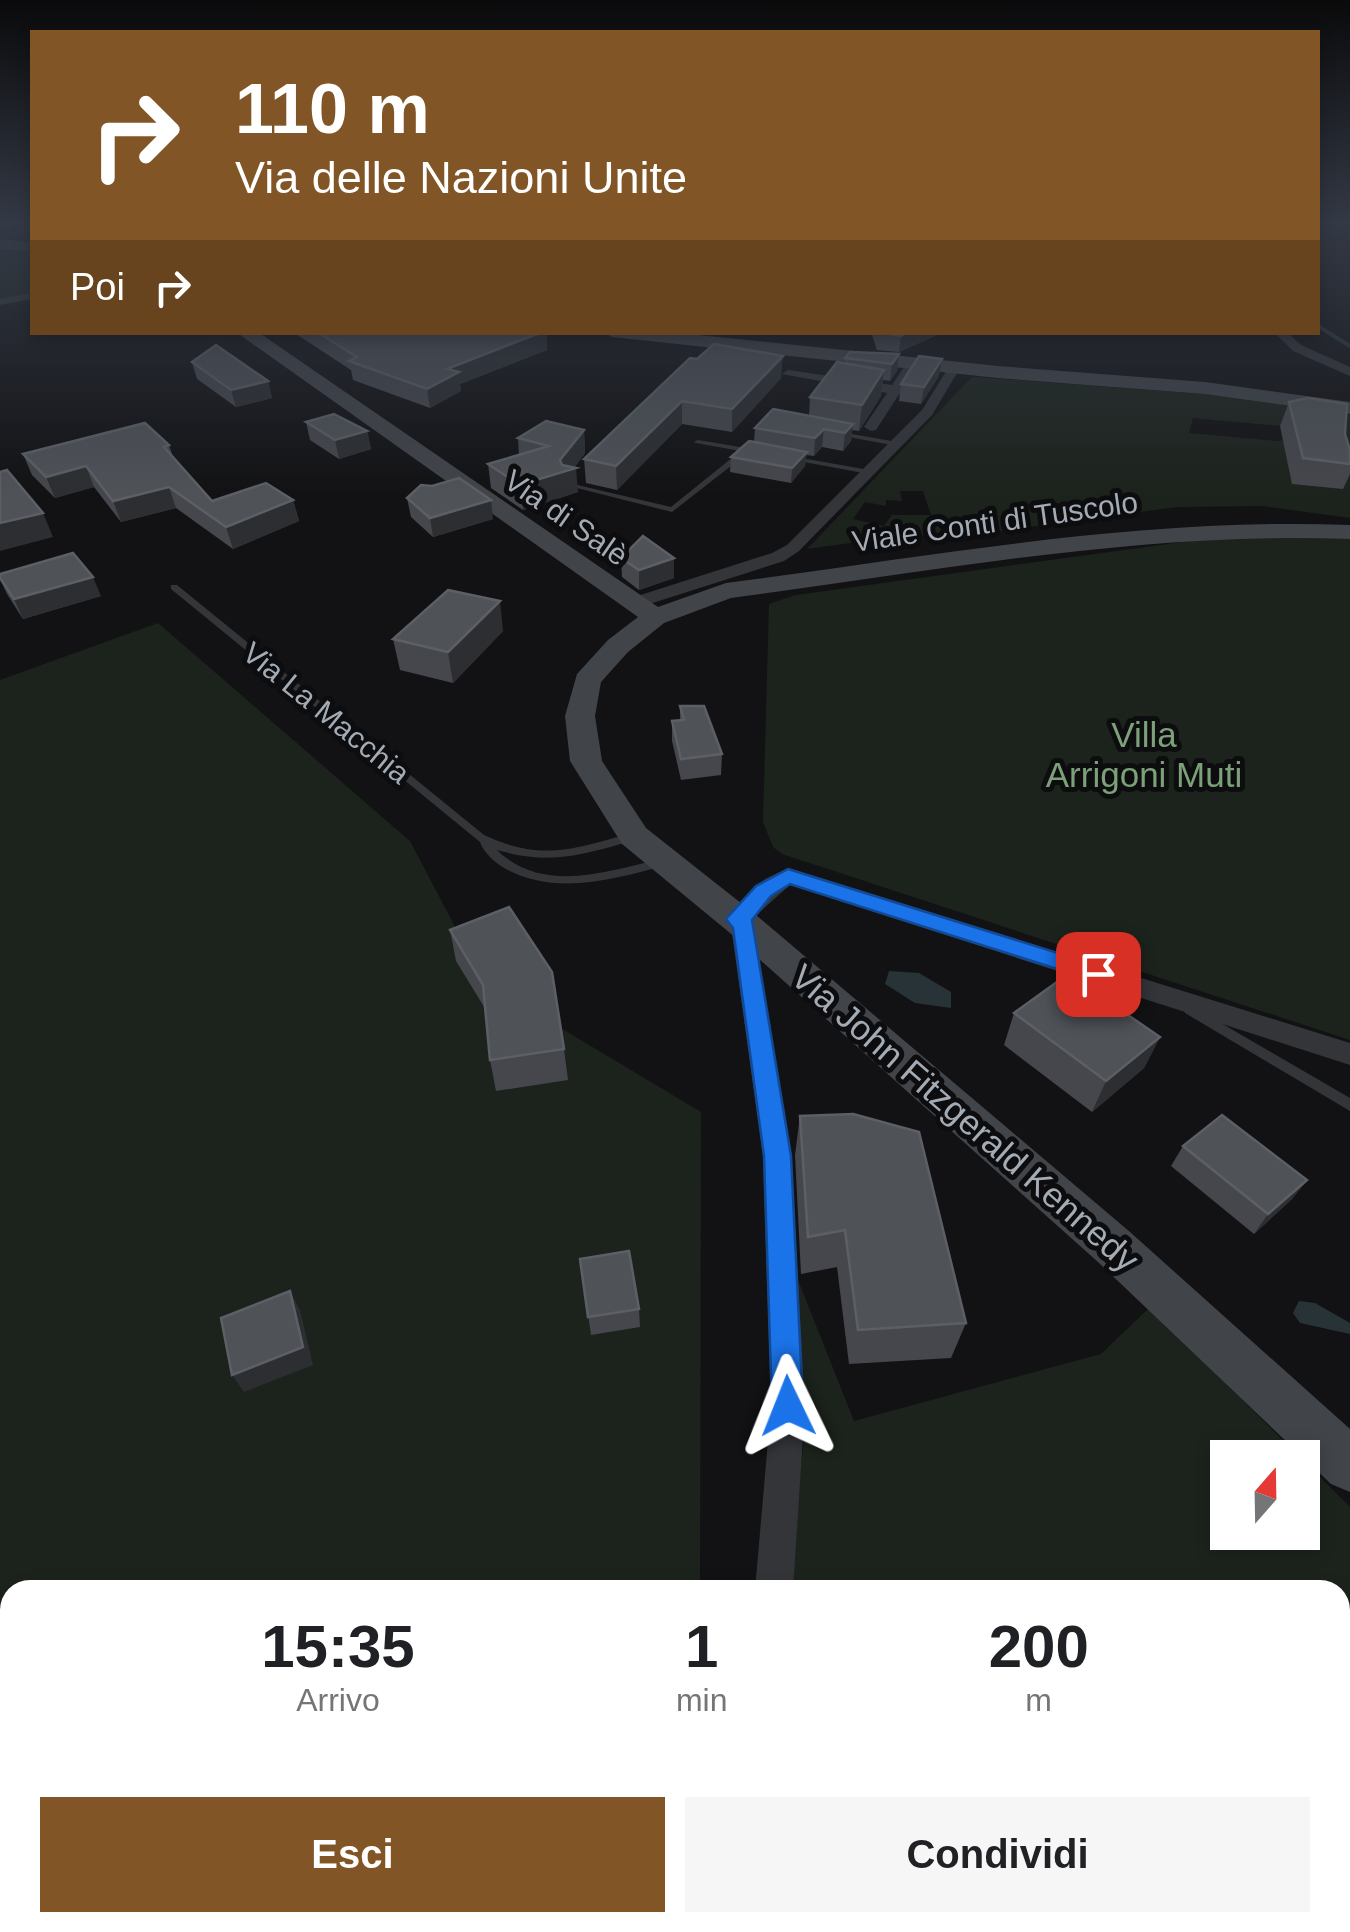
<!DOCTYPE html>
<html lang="it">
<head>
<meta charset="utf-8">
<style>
  :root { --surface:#fff; --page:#f6f6f6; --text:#202124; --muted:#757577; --accent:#815525 }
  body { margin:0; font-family:Helvetica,sans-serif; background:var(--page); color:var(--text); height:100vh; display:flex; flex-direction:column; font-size:38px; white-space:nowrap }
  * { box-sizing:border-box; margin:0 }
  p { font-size:32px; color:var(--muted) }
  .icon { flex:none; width:55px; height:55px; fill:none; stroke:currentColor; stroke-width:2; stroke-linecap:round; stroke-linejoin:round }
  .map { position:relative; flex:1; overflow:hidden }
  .sheet { position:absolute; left:0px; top:1580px; width:1350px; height:352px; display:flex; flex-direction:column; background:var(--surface); border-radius:30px 30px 0 0; box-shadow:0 5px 15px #0003 }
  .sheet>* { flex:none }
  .top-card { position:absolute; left:30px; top:30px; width:1290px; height:305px; border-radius:0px; box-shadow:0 5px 15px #0003; background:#815525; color:#fff; overflow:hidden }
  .needle { width:65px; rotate:20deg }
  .buttons { position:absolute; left:1210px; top:1440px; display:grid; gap:20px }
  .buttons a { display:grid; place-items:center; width:110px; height:110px; border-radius:0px; background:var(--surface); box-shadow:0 5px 15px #0003; font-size:50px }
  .pin { position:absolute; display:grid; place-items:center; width:85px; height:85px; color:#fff; margin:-42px; border-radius:20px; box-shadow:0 5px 15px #0006 }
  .me { position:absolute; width:110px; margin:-55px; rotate:358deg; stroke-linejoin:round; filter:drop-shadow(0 0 8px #0008) }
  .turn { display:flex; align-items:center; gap:35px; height:210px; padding:0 40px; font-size:45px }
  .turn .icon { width:130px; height:130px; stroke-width:2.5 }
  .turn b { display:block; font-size:70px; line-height:85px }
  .then { display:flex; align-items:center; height:95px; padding:0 40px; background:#0003; gap:20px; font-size:38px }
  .eta { display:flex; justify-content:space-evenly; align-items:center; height:170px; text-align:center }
  .eta b { font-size:60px; font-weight:700; line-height:70px }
  .action { display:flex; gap:20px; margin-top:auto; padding:20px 40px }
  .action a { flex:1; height:115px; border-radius:0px; background:var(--accent); color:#fff; font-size:40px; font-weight:700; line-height:115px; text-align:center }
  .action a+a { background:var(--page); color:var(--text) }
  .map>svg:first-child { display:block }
  .green { fill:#1c231c; fill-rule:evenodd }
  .water { fill:#283338 }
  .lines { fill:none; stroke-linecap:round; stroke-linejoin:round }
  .stream { stroke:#283338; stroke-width:4 }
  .lane { fill:#333539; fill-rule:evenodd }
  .street { fill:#333539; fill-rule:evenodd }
  .secondary { fill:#414449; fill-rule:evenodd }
  .wall { fill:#45474c }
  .shaded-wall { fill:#2c2e31 }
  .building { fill:#4f5257; stroke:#5c6066; stroke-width:2.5 }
  .route { fill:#1a73e8; stroke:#114b97; stroke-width:2.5 }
  .labels { text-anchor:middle; stroke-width:10; stroke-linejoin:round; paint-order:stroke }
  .far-street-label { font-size:30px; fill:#a3abb5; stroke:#0d0d0f }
  .park-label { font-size:35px; fill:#7ca179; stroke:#0d0d0f }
  .street-label { font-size:35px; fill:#a3abb5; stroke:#0d0d0f }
</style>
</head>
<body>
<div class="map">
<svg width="1350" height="1932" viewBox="0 0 1350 1932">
  <rect width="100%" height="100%" fill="#121214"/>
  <g class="green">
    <polygon points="0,246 32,250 32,294 0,300"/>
    <path d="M972 377 1231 396 1350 415V518L1262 506 1177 507 977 534 901 536 807 549ZM1193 418 1281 426 1296 438 1278 441 1189 433ZM900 491H923L931 515H892L884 526 853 519 865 502 886 506V500L902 501Z"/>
    <polygon points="1219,537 1350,538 1350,1040 782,854 773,847 763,822 769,604 796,595"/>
    <polygon points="158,623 410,841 484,982 701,1112 700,1590 10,1590 10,1922 698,1922 698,1932 0,1932 0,680"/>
    <polygon points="796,1275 854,1421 1101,1354 1149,1308 1300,1457 1228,1458 1228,1532 1302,1532 1303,1460 1350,1507 1350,1932 751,1932 752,1922 1340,1922 1340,1590 788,1590 806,1419"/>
  </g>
  <g class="water">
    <polygon points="889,971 919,973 951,992 951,1008 915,1003 885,984"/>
    <polygon points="1299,1301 1315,1303 1350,1323 1350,1334 1300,1323 1293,1313"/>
  </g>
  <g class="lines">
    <polyline class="stream" points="1318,326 1350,346"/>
    <g class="lane">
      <polygon points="835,431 897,442 901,444 897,446 833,434 833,432"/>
      <polygon points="698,440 746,448 750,450 746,452 696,443 694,442"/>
      <polygon points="738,453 745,455 672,512 565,485 569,483 671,507"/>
      <polygon points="790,456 869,470 873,472 869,474 793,460 789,458"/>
      <path d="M171 585H177L484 835C542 862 573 849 632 833L638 837 636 840C583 854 552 866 497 850 543 895 609 871 664 858L670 862 668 865C616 878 557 897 506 869 495 863 483 852 480 842L171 589Z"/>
      <polygon points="1190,1005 1350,1098 1350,1111 1185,1013 1184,1010 1185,1007"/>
    </g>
    <g class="street">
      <polygon points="32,293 32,299 0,305 0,299"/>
      <polygon points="1274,332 1287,332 1301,345 1350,367 1350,376 1293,351"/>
      <polygon points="909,360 919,363 876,430 871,431 864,427 887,393 782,374 788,370 892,385"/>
      <polygon points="950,365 960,368 932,415 799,551 784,561 640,607 628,607 628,599 772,553 787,545 922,410"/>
      <polygon points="788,868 1350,1043 1350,1065 790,885 752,919 791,1156 805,1406 793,1590 755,1590 771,1406 763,1156 731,926 725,919 765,879"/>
      <polygon points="729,1922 773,1922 773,1932 727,1932"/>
    </g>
    <g class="secondary">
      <polygon points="0,239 32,243 32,251 0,249"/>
      <path d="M236 332H258L658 607 726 583C933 556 1141 517 1350 525V539C1142 531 936 571 731 598L664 623 628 652 601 682 595 716 602 761 646 828 756 915 1130 1232 1350 1429V1492L1331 1484 1098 1262 730 933 622 844 570 761 565 716 577 674 608 640 638 617Z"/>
      <polygon points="603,332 669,332 998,366 1205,382 1350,402 1350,414 1205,394 998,378 612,337"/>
    </g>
  </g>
  <g class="wall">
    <polygon points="293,332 546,332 547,350 460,384 461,391 430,408 353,380 351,370"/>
    <polygon points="871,332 944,332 899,352 877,350"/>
    <polygon points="899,354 897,371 890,381 883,380 881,396 859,431 852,430 851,441 843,451 822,447 814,456 806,455 805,466 791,483 730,472 731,457 754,442 755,428 809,416 810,397 845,364 845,358"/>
    <polygon points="690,358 781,378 732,432 682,424 617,490 586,483 584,459"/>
    <polygon points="192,362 268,381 272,398 236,407 197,379"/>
    <polygon points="939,376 921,404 899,401 901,384"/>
    <polygon points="1289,402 1345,434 1350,450 1350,474 1343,489 1292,484 1280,426"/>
    <polygon points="306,422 367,431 371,449 339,459 310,440"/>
    <polygon points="584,430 585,453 574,468 578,492 523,510 491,488 488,464 519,455 518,438"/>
    <polygon points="169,445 173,457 212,501 293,500 299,521 233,549 176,508 121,522 94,487 55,498 32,475 23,454"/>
    <polygon points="432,486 493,519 433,537 411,517 407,498"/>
    <polygon points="621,558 674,578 639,590 622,577"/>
    <polygon points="0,579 101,596 23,619 7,594"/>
    <polygon points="503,631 453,683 400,670 393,639"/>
    <polygon points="680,706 722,754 721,775 681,780 672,741 672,721 680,720"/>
    <polygon points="450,930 564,1049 568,1080 496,1091 490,1060 486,1010 456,961"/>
    <polygon points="1014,1013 1160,1037 1144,1068 1092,1112 1004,1045"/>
    <polygon points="800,1116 966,1323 951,1358 849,1364 837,1267 801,1274 795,1155"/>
    <polygon points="1183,1146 1307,1180 1292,1199 1254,1234 1171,1166"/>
    <polygon points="580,1259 639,1309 640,1327 591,1335"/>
    <polygon points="891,1922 1000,1922 992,1932 898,1932"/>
  </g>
  <g class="shaded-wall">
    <polygon points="546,332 547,350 460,384 461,391 430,408 427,389 447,369"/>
    <polygon points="908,332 944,332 899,352 901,336"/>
    <polygon points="899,354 897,371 890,381 892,364"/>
    <polygon points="783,356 781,378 732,432 732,409"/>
    <polygon points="942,359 939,376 921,404 924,387"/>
    <polygon points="884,370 881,396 859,431 862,405"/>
    <polygon points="268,381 272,398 236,407 231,390"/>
    <polygon points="682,401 682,424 617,490 616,466"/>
    <polygon points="853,424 851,441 843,451 845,433"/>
    <polygon points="824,429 822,447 814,456 815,438"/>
    <polygon points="584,430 585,453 572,470 576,468 578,492 523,510 520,485 560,460"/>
    <polygon points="367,431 371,449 339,459 335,440"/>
    <polygon points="807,452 805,466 791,483 792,468"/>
    <polygon points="86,466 94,487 55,498 46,477"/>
    <polygon points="169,487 176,508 121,522 113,501"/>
    <polygon points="293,500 299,521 233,549 226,527"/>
    <polygon points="491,500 493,519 433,537 430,518"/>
    <polygon points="43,513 53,537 0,551 0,523"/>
    <polygon points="674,558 674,578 639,590 639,570"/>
    <polygon points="93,577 101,596 23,619 14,599"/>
    <polygon points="500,601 503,631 453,683 448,652"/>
    <polygon points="1160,1037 1144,1068 1092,1112 1106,1081"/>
    <polygon points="1307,1180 1292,1199 1254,1234 1268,1214"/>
    <polygon points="290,1291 300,1310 313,1365 244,1392 232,1375"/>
  </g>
  <g class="building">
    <polygon points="317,332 542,332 447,369 459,372 427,389 349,361 357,357"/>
    <polygon points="879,332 908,332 901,336"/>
    <polygon points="714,344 783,356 732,409 682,401 616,466 584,459 690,358 697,359"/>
    <polygon points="216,345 268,381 231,390 192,362"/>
    <polygon points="850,352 899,354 892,364 845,358"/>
    <polygon points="919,356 942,359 924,387 901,384"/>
    <polygon points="837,362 884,370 862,405 810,397"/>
    <polygon points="1308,398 1347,404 1345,434 1350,450 1350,464 1303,458 1289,402"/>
    <polygon points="773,409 853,424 845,433 824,429 815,438 755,428"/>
    <polygon points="334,414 367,431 335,440 306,422"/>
    <polygon points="546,421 584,430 560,460 562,465 576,468 520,485 488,464 549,446 518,438"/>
    <polygon points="145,423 169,445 164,447 212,501 266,483 293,500 226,527 169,487 113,501 86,466 46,477 23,454"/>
    <polygon points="749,441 807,452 792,468 731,457"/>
    <polygon points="7,470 43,513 0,523 0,472"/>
    <polygon points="459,478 491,500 430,518 407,498 421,485 432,486"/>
    <polygon points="643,536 674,558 639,570 621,558"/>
    <polygon points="73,553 93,577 14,599 0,578 0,574"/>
    <polygon points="448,590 500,601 448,652 393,639"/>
    <polygon points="680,706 704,706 722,754 681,759 672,721 684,720"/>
    <polygon points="509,907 552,972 564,1049 490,1060 483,985 450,930"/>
    <polygon points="1068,974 1160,1037 1106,1081 1014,1013"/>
    <polygon points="853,1114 919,1132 966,1323 858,1330 845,1230 808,1237 800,1116"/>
    <polygon points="1222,1115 1307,1180 1268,1214 1183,1146"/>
    <polygon points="629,1251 639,1309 588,1317 580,1259"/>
    <polygon points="290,1291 303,1347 232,1375 221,1318"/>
    <polygon points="902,1922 1000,1922 992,1932 909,1932"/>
  </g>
  <linearGradient id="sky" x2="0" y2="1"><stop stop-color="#0a0a0b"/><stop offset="0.45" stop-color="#333945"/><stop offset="1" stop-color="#333945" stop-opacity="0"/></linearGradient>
  <rect width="1350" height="495" fill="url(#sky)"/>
  <polygon class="route" points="788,869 1106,968 1110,974 1098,982 790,884 771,896 752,920 791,1156 803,1406 798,1417 788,1422 777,1417 772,1406 764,1156 733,928 726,919 756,886"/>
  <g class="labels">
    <g class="far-street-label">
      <text transform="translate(566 518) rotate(35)" y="10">Via di Salè</text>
      <text transform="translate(995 522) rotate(-8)" y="10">Viale Conti di Tuscolo</text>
      <text transform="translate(326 713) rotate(39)" y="10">Via La Macchia</text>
    </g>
    <g class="park-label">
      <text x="1144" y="747">Villa<tspan x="1144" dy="40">Arrigoni Muti</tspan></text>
    </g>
    <g class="street-label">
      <text transform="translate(965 1118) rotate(41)" y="12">Via John Fitzgerald Kennedy</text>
    </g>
  </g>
</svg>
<div class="buttons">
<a><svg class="needle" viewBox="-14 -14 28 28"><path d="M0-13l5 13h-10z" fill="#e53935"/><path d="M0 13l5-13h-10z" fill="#757577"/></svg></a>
</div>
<div class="pin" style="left:1098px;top:974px;background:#d93025"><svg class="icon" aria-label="arrive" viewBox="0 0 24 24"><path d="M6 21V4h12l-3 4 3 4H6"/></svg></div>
<svg class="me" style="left:788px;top:1406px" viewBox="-20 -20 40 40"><path d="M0-17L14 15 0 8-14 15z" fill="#1a73e8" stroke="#fff" stroke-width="4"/></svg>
<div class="top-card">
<div class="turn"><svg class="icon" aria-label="right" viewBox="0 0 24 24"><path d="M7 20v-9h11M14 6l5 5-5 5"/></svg><div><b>110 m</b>Via delle Nazioni Unite</div></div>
<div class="then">Poi<svg class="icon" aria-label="right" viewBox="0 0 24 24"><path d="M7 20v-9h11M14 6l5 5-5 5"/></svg></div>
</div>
<section class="sheet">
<div class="eta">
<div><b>15:35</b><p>Arrivo</p></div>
<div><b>1</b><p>min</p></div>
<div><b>200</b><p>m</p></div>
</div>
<div class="action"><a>Esci</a><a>Condividi</a></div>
</section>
</div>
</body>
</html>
